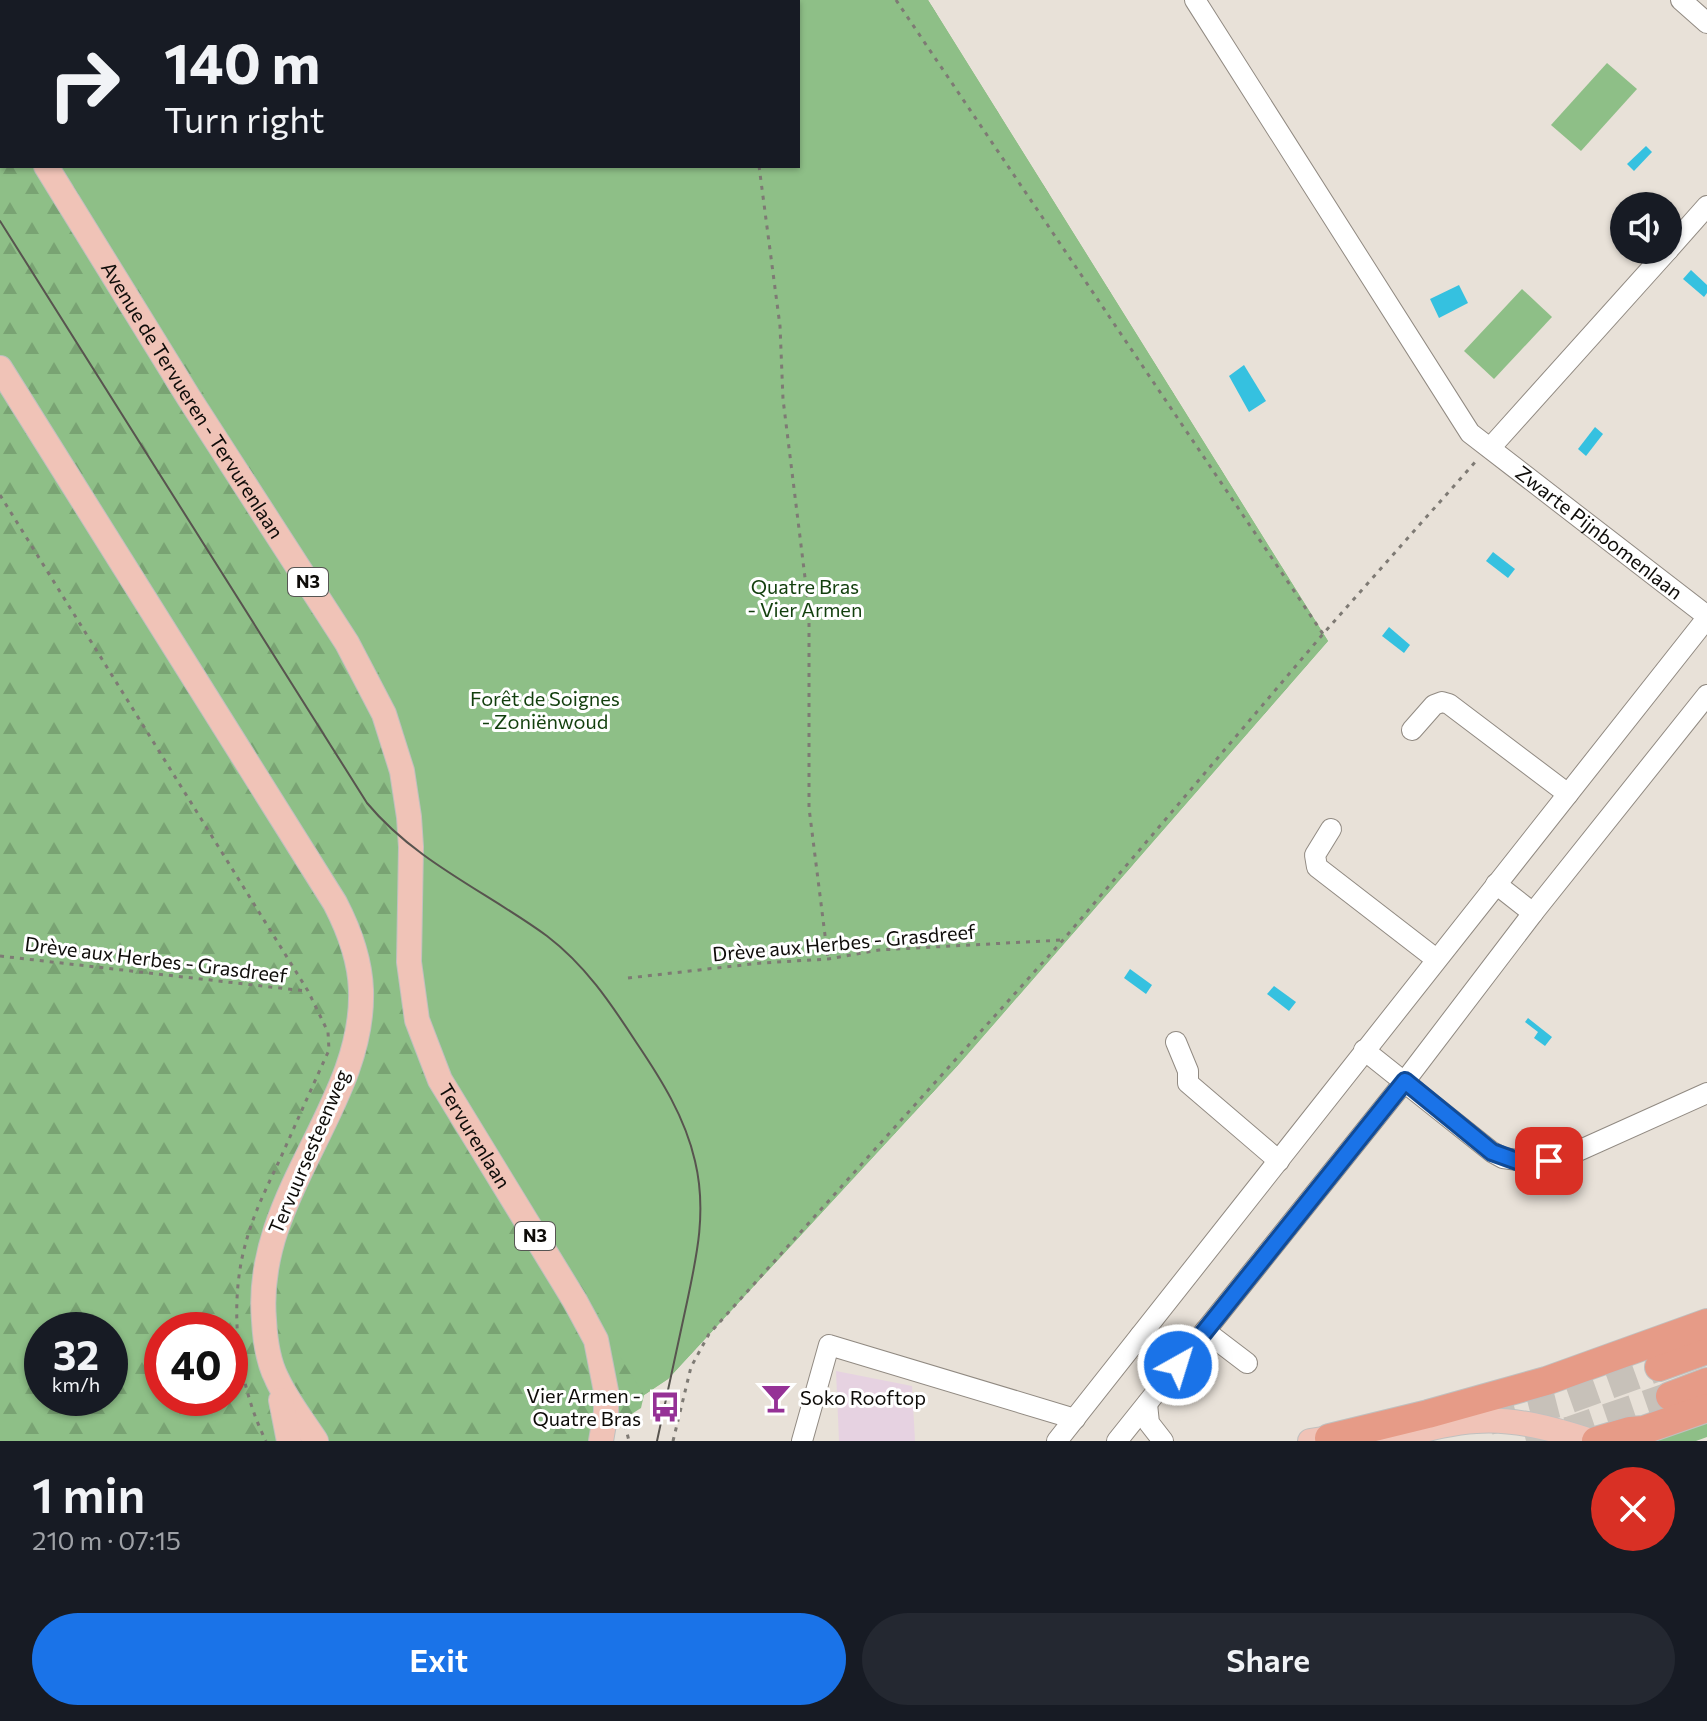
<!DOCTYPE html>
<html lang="en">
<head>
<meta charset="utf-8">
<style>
  :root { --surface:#171b24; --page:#242831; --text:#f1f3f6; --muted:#9ea1a6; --accent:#1a73e8 }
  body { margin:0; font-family:Commissioner,sans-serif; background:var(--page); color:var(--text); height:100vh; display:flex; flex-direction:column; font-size:30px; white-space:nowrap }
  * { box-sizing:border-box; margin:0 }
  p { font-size:26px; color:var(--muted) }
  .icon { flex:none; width:44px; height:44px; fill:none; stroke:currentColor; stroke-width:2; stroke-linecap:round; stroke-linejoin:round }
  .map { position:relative; height:1441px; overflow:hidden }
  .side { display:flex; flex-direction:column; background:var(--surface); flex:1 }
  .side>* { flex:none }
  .hud { position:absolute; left:0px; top:0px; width:800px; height:168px; box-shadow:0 2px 6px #0004; background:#171b24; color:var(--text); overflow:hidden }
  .buttons { position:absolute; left:1610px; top:192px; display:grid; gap:16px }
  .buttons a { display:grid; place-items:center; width:72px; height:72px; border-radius:50%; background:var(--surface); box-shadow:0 2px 6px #0004; font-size:40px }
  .speed { position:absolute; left:24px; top:1312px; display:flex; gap:16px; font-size:40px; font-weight:700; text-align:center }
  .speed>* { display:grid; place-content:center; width:104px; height:104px; border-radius:50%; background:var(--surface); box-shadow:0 2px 6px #0004; line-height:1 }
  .speed small { font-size:20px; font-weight:400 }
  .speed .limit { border:12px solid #d22; background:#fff; color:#111 }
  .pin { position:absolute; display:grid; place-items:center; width:68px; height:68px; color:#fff; margin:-34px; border-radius:16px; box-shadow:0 4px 12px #0006 }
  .me { position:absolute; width:88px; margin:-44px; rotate:39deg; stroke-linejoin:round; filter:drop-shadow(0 0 6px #0008) }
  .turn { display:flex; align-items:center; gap:28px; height:168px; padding:0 32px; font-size:36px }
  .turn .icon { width:104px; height:104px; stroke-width:2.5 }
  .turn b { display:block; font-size:56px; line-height:68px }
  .round { display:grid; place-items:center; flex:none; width:84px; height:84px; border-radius:42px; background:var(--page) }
  .summary { display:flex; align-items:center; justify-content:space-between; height:136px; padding:0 32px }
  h1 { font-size:48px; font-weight:600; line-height:60px }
  .action { display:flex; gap:16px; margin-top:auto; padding:16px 32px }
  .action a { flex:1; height:92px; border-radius:48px; background:var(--accent); color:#fff; font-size:32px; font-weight:600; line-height:92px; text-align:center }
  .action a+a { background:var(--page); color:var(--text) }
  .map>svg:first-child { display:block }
  .commercial { fill:#e6d2e1 }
  .grass { fill:url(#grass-tufts) }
  .forest { fill:url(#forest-firs); fill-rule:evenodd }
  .park { fill:#8ebf87 }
  .water { fill:#35c1e0 }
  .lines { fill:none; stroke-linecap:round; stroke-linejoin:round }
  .highway-tunnel { stroke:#c7c1b9; stroke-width:28; stroke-dasharray:28 14; stroke-linecap:butt }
  .minor-casing { stroke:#918a82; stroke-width:22 }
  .major-casing { stroke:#c0c0bf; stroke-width:26 }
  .highway-casing { stroke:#c0c0bf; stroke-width:30 }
  .path { stroke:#7e7a74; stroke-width:3; stroke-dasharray:4 6; stroke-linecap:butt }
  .minor { stroke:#fff; stroke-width:20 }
  .major { stroke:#f0c3b7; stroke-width:24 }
  .highway { stroke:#e69b87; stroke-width:28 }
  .tram { stroke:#58544f; stroke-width:2 }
  .route-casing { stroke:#114b97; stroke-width:20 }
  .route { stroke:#1a73e8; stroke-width:14 }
  .labels { text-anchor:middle; stroke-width:6; stroke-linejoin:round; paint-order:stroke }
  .shield { fill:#fff; stroke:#565553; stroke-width:2 }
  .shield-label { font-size:18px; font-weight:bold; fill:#0e0c09 }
  .street-label { font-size:20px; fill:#0e0c09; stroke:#fff }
  .park-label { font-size:20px; fill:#123f0d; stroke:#fff }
  .poi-label { font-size:20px; fill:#0e0c09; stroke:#fff; text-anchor:end }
</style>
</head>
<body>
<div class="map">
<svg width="1707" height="1441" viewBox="0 0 1707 1441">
  <defs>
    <pattern id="grass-tufts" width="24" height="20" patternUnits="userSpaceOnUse" patternTransform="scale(2)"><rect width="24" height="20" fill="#8ebf87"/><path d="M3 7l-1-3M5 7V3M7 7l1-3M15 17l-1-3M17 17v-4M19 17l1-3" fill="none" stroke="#79a373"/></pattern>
    <pattern id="forest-firs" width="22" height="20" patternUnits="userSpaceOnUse" patternTransform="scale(2)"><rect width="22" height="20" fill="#8ebf87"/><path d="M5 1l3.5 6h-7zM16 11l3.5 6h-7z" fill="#79a373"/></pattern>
  </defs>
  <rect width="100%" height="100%" fill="#e8e1d8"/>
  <polygon class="commercial" points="836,1371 912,1386 915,1441 839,1441"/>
  <polygon class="grass" points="1707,1420 1707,1437 1696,1441 1651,1441"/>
  <path class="forest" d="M0 0H928L1328 641 959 1064 668 1379 644 1395 641 1408 589 1441H0ZM2 2H798V166H2ZM42 1330H110V1398H42ZM162 1330H230V1398H162Z"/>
  <g class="park">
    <polygon points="0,0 928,0 1328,641 959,1064 668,1379 644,1395 609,1339 599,1314 446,1069 429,1022 422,984 421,822 417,784 409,747 379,673 61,166 798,166 798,2 2,2 2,71"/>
    <polygon points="1607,63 1637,89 1581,151 1551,125"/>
    <polygon points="1522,289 1552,317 1494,379 1464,351"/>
  </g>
  <g class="water">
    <polygon points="1646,146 1652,152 1634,171 1627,164"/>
    <polygon points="1691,270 1707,285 1707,293 1704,297 1683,279"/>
    <polygon points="1459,285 1468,303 1439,318 1430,299"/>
    <polygon points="1244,365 1266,401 1249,412 1229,376"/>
    <polygon points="1595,427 1603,434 1586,456 1578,449"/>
    <polygon points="1493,552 1515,569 1508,578 1486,561"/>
    <polygon points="1389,627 1410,645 1404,653 1382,636"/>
    <polygon points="1130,969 1152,985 1146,994 1124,978"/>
    <polygon points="1274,986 1296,1002 1289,1011 1267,994"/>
    <polygon points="1528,1018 1552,1037 1545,1046 1534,1038 1538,1032 1525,1022"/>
  </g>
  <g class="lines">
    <g class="highway-tunnel">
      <polyline points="1489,1421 1559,1403 1659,1367"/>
      <polyline points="1526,1441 1571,1430 1670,1396"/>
    </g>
    <g class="minor-casing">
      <g id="minor">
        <path id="s1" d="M1195 0 1470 433 1707 616"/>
        <polyline points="1681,0 1707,23"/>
        <polyline points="1668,250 1707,206"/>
        <polyline points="1491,447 1668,250"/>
        <polyline points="1412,730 1434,705 1442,702 1449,704 1568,794"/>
        <polyline points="1331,829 1315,855 1317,867 1436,959"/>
        <polyline points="1496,884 1533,913"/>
        <polyline points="1176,1042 1188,1071 1188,1083 1279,1161"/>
        <polyline points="1364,1050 1492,1152 1503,1158 1532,1162 1567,1156 1707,1093"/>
        <polyline points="1205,1331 1247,1363"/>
        <polyline points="1140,1336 1178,1365"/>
        <polyline points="1147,1404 1149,1423 1163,1441"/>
        <polyline points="802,1441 829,1345 1075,1419"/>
        <polyline points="1057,1441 1707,618"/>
        <polyline points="1117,1441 1405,1081 1533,913 1707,695"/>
      </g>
    </g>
    <g class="major-casing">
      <g id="major">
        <polyline points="0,92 2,96"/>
        <path id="s2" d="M46 166 189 398 347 643 384 714 402 771 409 817 411 847 409 962 417 1020 440 1080 575 1301 596 1340 606 1391V1412L601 1441"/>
        <path d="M0 368 335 903C349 930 360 959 361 990 365 1105 253 1196 264 1320 265 1339 268 1362 277 1379 287 1401 303 1421 316 1441"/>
        <polyline points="281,1400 289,1441"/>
        <polyline points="1310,1441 1329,1438 1348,1440"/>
        <path d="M1379 1441C1411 1434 1443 1423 1476 1421 1515 1418 1554 1429 1591 1441"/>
      </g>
    </g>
    <g class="highway-casing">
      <g id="highway">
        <polyline points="1659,1367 1707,1350"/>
        <polyline points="1670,1396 1707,1382"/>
        <polyline points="1329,1438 1428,1414 1546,1381 1707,1323"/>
        <polyline points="1596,1441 1630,1431 1644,1430 1707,1408"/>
      </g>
    </g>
    <g class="path">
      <polyline points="680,0 683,2"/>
      <polyline points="896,0 1323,634"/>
      <polyline points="759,166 780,326 783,399 809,610 809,808 828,959"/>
      <path d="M0 495 308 991 328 1032 329 1050C313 1085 297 1121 281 1157 268 1185 254 1212 246 1242 228 1304 237 1384 266 1441"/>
      <polyline points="0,956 306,991"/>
      <polyline points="628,978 761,963 828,959 879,950 1062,940"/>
      <polyline points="625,1425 629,1441"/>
      <polyline points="673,1441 691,1367 709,1334 1063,940 1323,634 1476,461"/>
    </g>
    <use href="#minor" class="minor"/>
    <use href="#major" class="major"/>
    <use href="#highway" class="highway"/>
    <path class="tram" d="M0 221 367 803C416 862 487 892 547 936 585 965 610 1002 636 1042 661 1079 685 1117 695 1161 708 1215 695 1264 684 1316 675 1358 666 1400 657 1441"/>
  </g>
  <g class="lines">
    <g class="route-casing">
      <polyline id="route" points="1178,1365 1405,1081 1492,1152 1517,1161 1549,1161"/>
    </g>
    <use href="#route" class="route"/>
  </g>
  <defs>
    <g id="bar-bare" transform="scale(2.4)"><path d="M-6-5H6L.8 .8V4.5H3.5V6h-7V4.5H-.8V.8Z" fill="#953196" stroke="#fff" stroke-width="2.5" paint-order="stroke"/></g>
    <g id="bus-bare" transform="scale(2.4)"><path d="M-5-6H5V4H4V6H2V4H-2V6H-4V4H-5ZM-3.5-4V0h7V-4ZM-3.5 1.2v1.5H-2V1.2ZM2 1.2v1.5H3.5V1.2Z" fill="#953196" stroke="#fff" stroke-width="2.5" paint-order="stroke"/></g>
  </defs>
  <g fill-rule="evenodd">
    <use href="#bar-bare" x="776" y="1398"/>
    <use href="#bus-bare" x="665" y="1407"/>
  </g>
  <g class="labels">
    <g class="shield">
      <rect x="288" y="568" width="40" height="28" rx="6"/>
      <rect x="515" y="1222" width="40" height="28" rx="6"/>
    </g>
    <g class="shield-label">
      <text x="308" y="588">N3</text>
      <text x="535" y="1242">N3</text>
    </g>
    <g class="street-label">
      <text dy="7" stroke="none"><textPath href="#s2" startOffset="276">Avenue de Tervueren - Tervurenlaan</textPath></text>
      <text dy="7" stroke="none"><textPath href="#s1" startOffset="676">Zwarte Pijnbomenlaan</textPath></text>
      <text transform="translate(844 943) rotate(-5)" y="7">Drève aux Herbes - Grasdreef</text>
      <text transform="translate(156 960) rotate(7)" y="7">Drève aux Herbes - Grasdreef</text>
      <text dy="7" stroke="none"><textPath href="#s2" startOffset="1084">Tervurenlaan</textPath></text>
      <text transform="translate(309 1152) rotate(-67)" y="7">Tervuursesteenweg</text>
    </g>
    <g class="park-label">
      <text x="805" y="594">Quatre Bras<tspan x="805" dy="23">- Vier Armen</tspan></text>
      <text x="545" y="706">Forêt de Soignes<tspan x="545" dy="23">- Zoniënwoud</tspan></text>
    </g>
    <g class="poi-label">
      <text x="641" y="1403">Vier Armen -<tspan x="641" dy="23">Quatre Bras</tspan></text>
      <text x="800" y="1405" text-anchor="start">Soko Rooftop</text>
    </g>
  </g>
</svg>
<div class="buttons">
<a><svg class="icon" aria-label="sound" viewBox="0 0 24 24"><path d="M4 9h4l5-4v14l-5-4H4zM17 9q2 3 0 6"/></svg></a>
</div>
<div class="speed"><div>32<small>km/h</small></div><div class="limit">40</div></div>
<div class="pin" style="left:1549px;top:1161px;background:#d93025"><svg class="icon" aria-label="arrive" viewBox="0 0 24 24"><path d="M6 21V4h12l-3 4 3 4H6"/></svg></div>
<svg class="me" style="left:1178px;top:1365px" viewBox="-20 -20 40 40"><circle r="17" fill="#1a73e8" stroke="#fff" stroke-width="3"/><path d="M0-11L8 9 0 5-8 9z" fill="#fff"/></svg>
<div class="hud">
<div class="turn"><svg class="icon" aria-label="right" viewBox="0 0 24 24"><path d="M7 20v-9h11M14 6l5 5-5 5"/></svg><div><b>140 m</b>Turn right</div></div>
</div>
</div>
<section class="side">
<div class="summary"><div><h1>1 min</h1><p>210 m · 07:15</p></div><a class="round" style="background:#d93025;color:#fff"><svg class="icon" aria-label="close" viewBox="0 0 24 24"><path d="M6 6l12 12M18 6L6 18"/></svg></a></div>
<div class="action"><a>Exit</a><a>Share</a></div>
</section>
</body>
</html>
